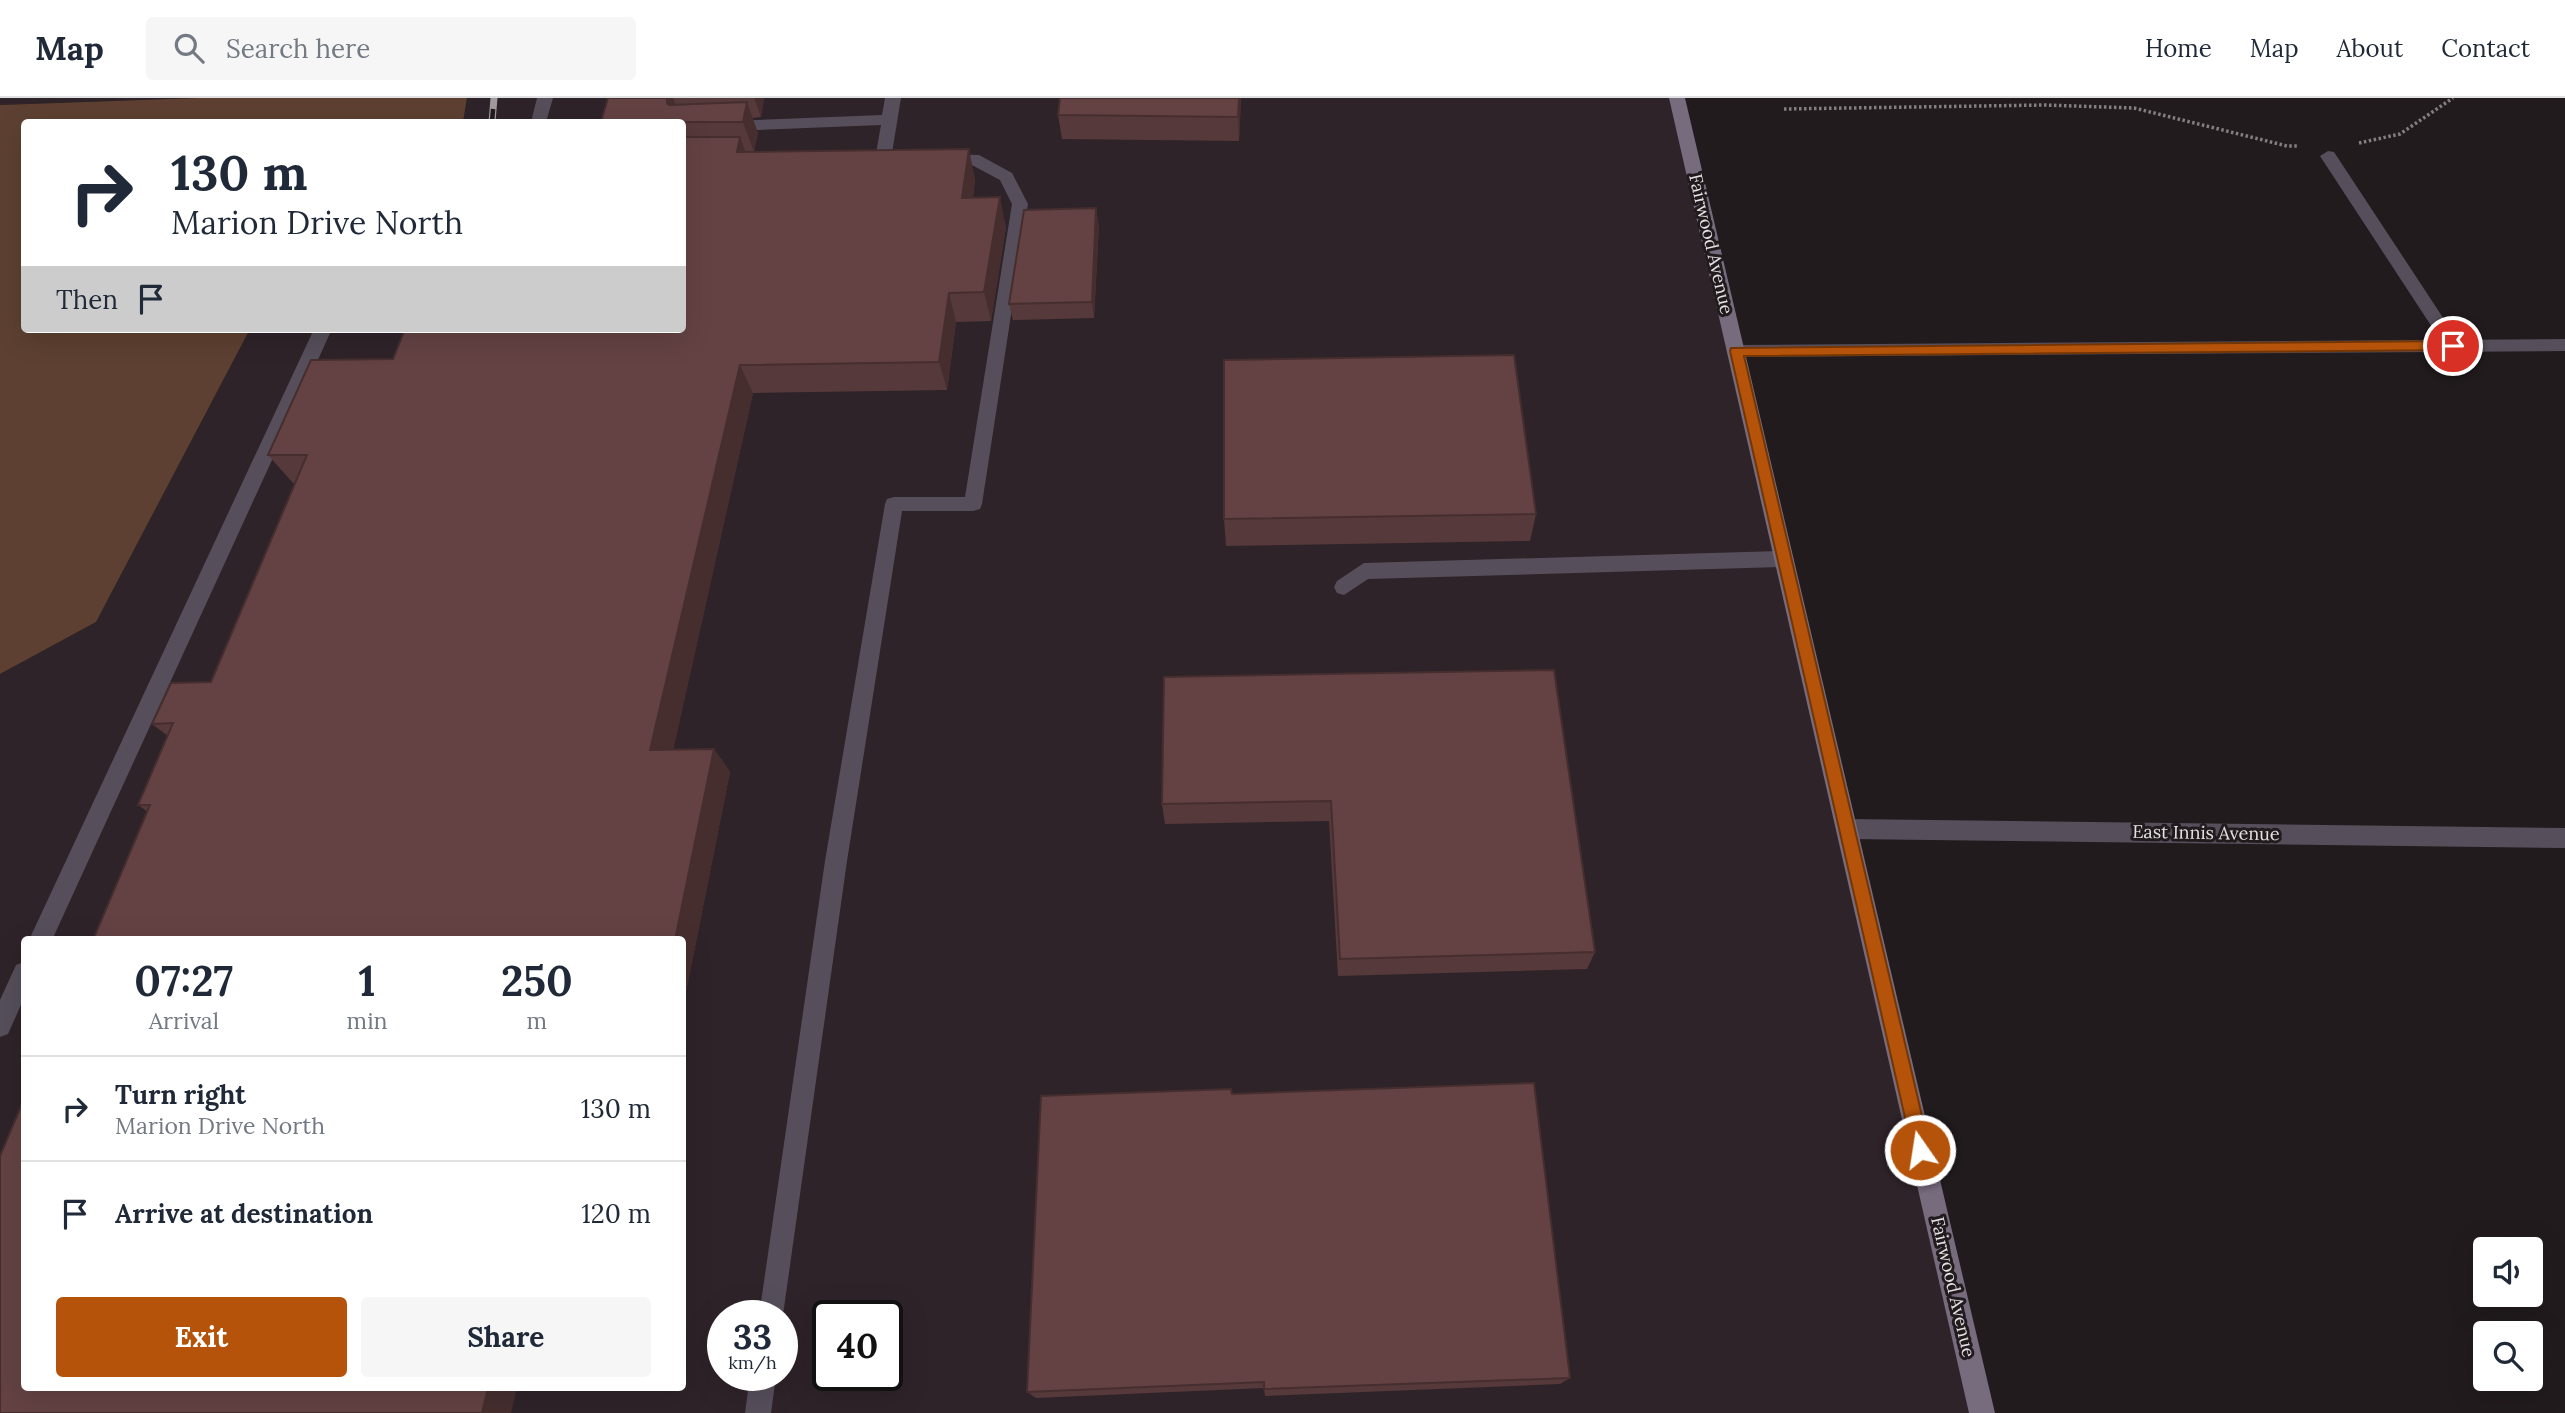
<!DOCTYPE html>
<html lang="en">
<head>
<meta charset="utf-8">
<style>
  :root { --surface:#fff; --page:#f6f6f7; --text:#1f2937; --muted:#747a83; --line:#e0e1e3; --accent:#b45309 }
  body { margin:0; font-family:Lora,serif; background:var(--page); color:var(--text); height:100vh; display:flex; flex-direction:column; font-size:26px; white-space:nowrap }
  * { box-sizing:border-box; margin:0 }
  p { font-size:23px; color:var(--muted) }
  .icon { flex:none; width:38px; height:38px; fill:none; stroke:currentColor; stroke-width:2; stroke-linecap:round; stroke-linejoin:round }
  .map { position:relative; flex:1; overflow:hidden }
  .sheet { position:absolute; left:21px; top:838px; width:665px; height:455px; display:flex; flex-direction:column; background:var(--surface); border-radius:7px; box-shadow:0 7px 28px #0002 }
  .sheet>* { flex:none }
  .guide { position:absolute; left:21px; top:21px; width:665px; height:214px; border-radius:7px; box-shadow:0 7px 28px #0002; background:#fff; color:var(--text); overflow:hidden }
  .buttons { position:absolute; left:2473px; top:1139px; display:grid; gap:14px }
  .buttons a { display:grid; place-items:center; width:70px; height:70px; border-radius:7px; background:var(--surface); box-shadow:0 7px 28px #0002; font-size:35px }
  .speed { position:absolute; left:707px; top:1202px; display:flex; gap:14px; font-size:35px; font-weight:700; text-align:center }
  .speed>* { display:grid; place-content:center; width:91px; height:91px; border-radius:50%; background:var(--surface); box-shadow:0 7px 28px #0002; line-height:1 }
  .speed small { font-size:18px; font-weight:400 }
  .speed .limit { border:4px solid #111; border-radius:10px; background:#fff; color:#111 }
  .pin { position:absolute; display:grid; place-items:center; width:60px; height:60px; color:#fff; margin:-30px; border:4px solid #fff; border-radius:50%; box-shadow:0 2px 7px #0007 }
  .me { position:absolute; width:77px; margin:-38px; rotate:347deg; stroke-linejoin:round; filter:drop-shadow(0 0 5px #0008) }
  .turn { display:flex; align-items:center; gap:24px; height:147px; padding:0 35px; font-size:32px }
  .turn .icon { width:91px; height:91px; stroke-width:2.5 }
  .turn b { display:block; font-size:49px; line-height:60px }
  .then { display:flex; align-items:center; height:66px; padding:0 35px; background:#0003; gap:14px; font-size:26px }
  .eta { display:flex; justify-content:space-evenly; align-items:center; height:119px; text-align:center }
  .eta b { font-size:42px; font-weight:700; line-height:49px }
  .cta { display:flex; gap:14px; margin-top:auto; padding:14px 35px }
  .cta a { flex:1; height:80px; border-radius:7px; background:var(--accent); color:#fff; font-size:28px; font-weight:700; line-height:80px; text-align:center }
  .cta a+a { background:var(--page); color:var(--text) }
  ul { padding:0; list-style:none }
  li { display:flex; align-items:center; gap:21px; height:105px; padding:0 35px; border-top:2px solid var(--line) }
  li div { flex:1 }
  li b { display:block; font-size:26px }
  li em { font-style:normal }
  header { display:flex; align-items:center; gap:42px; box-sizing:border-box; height:98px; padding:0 35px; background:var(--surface); border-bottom:2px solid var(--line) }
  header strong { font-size:33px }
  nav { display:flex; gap:38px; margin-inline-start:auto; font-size:24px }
  .search { width:490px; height:63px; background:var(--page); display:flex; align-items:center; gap:18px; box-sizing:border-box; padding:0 24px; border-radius:7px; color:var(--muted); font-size:26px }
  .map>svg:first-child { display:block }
  .built { fill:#2e2329; fill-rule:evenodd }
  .forest { fill:#5d4031 }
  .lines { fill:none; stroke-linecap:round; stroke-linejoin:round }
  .path { stroke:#847e81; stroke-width:3.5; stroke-dasharray:2.5 2.5; stroke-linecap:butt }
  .lane { fill:#564f5b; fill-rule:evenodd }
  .street { fill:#564f5b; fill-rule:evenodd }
  .secondary { fill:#776b7e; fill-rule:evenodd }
  .rail-casing { stroke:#a19b9e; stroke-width:7 }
  .rail { stroke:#211b1e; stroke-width:4.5; stroke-dasharray:13; stroke-linecap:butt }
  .wall { fill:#56393a }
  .shaded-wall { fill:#462e2f }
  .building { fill:#644243; stroke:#462e2f; stroke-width:2 }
  .route { fill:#b45309; stroke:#753606; stroke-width:2 }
  .labels { text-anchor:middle; stroke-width:6; stroke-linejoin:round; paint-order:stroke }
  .street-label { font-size:18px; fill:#e5e0e2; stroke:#211b1e }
</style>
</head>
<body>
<header>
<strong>Map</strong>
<div class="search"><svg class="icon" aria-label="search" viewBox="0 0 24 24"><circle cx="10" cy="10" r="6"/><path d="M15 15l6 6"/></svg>Search here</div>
<nav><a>Home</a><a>Map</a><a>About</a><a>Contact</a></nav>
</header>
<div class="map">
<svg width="2565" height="1315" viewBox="0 0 2565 1315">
  <rect width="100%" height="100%" fill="#211b1e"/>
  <g class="built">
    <polygon points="0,0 198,0 0,7"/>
    <path d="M467 0H1684L1992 1315H0V576L96 524 250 231H682V24H463ZM24 842H682V1290H24ZM723 1218H782V1278H723ZM828 1218H887V1278H828Z"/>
  </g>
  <polygon class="forest" points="198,0 467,0 463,24 24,24 24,231 250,231 96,524 0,576 0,7"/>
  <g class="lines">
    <g class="path">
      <polyline points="1784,11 2045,7 2134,10 2287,48 2298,48"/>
      <polyline points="2359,45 2400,36 2453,0"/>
    </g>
    <g class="lane">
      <polygon points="537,0 553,0 546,24 531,24"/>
      <polygon points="885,0 901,0 891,61 883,66 875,61 881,27 682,35 682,25 882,17"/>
      <polygon points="2328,53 2334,54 2459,244 2462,248 2459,252 2447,252 2320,58"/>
      <polygon points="945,56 979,57 1012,75 1028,106 982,406 980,411 973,413 902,413 847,763 782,1224 782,1218 759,1218 825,763 885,406 887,401 894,399 965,399 1012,106 1000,82 970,66 939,65 937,61 939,57"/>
      <polygon points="314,231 332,231 52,842 29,842"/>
      <polygon points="1784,453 1791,456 1794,461 1791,466 1784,469 1368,481 1344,497 1337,495 1334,489 1337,483 1364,465"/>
      <polygon points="24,864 24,900 8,936 0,939 0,902 16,867"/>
      <polygon points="750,1278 776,1278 771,1315 745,1315"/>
    </g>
    <g class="street">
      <polygon points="2565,241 2565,253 1736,259 1730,257 1727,253 1730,249 1736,247"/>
      <polygon points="1848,721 2565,730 2565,750 1848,741 1840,738 1837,731 1840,724"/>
    </g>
    <polygon class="secondary" points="1669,0 1685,0 1995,1315 1969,1315"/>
    <g class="rail-casing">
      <polyline id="rail" points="492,24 494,0"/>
    </g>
    <use href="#rail" class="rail"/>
  </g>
  <g class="wall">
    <polygon points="608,0 764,0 761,19 752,20 758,35 754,53 975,81 973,100 1006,129 991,223 956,224 947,292 753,295 673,652 714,651 730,674 682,914 682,842 148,714 138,707 168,638 152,626 211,584 295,385 293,385 268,357 393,261 682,231 682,24"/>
    <polygon points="1059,0 1241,0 1239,43 1062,41 1058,17 1060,5"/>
    <polygon points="1099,127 1094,220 1013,222 1009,206"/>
    <polygon points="1536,416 1530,443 1226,448 1224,421"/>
    <polygon points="1164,579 1595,854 1587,871 1338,878 1329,723 1165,726 1162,706"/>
    <polygon points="1232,996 1570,1280 1560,1286 1265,1298 1264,1290 1036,1300 1027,1294"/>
  </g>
  <g class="shaded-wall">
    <polygon points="667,0 673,0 682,22 667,5"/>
    <polygon points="754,0 764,0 761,19"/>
    <polygon points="1239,0 1241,0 1239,43 1238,19"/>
    <polygon points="747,4 758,35 754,54 743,24"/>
    <polygon points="740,39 751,69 737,54"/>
    <polygon points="969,51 975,81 969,130 962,100"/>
    <polygon points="1000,99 1006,129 991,223 984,194"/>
    <polygon points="1096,110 1099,127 1094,220 1092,204"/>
    <polygon points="949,195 956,224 947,292 939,264"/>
    <polygon points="740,267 753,295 668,675 650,652"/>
    <polygon points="714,651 730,674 682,914 682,842 675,842"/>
    <polygon points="488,1290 517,1290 511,1315 482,1315"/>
  </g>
  <g class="building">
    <polygon points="608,0 667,0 667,5 669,7 747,4 743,24 601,24"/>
    <polygon points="1060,0 1239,0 1238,19 1058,17"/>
    <polygon points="682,39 740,39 737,54 969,51 962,100 1000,99 984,194 949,195 939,264 740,267 650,652 714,651 675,842 93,842 150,707 138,707 173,625 152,626 171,585 211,584 307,357 268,357 311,262 393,261 405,231 682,231"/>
    <polygon points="1096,110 1092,204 1009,206 1024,112"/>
    <polygon points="1514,257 1536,416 1224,421 1224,262"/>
    <polygon points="1554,572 1595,854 1340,861 1331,703 1162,706 1164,579"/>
    <polygon points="1534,985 1570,1280 1264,1291 1264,1284 1027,1294 1041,998 1231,991 1232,996"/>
    <polygon points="24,1001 24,1290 488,1290 482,1315 0,1315 0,1058"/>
  </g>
  <polygon class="route" points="2453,243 2460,248 2453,252 1744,258 1930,1052 1927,1059 1920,1062 1914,1059 1730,253 1731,250"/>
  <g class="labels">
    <g class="street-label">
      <text transform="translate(1711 146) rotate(77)" y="6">Fairwood Avenue</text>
      <text transform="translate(2206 735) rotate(1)" y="6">East Innis Avenue</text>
      <text transform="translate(1953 1189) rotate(77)" y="6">Fairwood Avenue</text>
    </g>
  </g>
</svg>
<div class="buttons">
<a><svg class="icon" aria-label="sound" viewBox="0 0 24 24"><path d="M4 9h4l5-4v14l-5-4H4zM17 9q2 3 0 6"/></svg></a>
<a><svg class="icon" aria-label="search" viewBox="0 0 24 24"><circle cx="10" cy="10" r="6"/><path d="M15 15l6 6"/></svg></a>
</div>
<div class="speed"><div>33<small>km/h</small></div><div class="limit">40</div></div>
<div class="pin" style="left:2453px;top:248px;background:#d93025"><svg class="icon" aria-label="arrive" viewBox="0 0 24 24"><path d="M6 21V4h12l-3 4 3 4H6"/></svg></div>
<svg class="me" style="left:1920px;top:1052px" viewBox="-20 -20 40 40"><circle r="17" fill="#b45309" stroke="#fff" stroke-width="3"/><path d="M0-11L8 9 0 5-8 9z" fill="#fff"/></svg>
<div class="guide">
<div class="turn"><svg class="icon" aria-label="right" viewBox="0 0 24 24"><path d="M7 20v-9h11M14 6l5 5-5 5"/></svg><div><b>130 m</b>Marion Drive North</div></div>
<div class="then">Then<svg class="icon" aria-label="arrive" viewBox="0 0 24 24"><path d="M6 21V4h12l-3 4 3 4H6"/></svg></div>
</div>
<section class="sheet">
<div class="eta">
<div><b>07:27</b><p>Arrival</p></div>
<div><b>1</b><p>min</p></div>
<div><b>250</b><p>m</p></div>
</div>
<ul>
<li><svg class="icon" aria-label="right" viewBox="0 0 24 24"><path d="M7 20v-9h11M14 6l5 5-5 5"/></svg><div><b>Turn right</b><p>Marion Drive North</p></div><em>130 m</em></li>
<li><svg class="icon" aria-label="arrive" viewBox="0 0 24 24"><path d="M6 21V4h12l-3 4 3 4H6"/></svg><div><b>Arrive at destination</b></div><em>120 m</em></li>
</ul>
<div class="cta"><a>Exit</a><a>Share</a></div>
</section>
</div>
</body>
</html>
